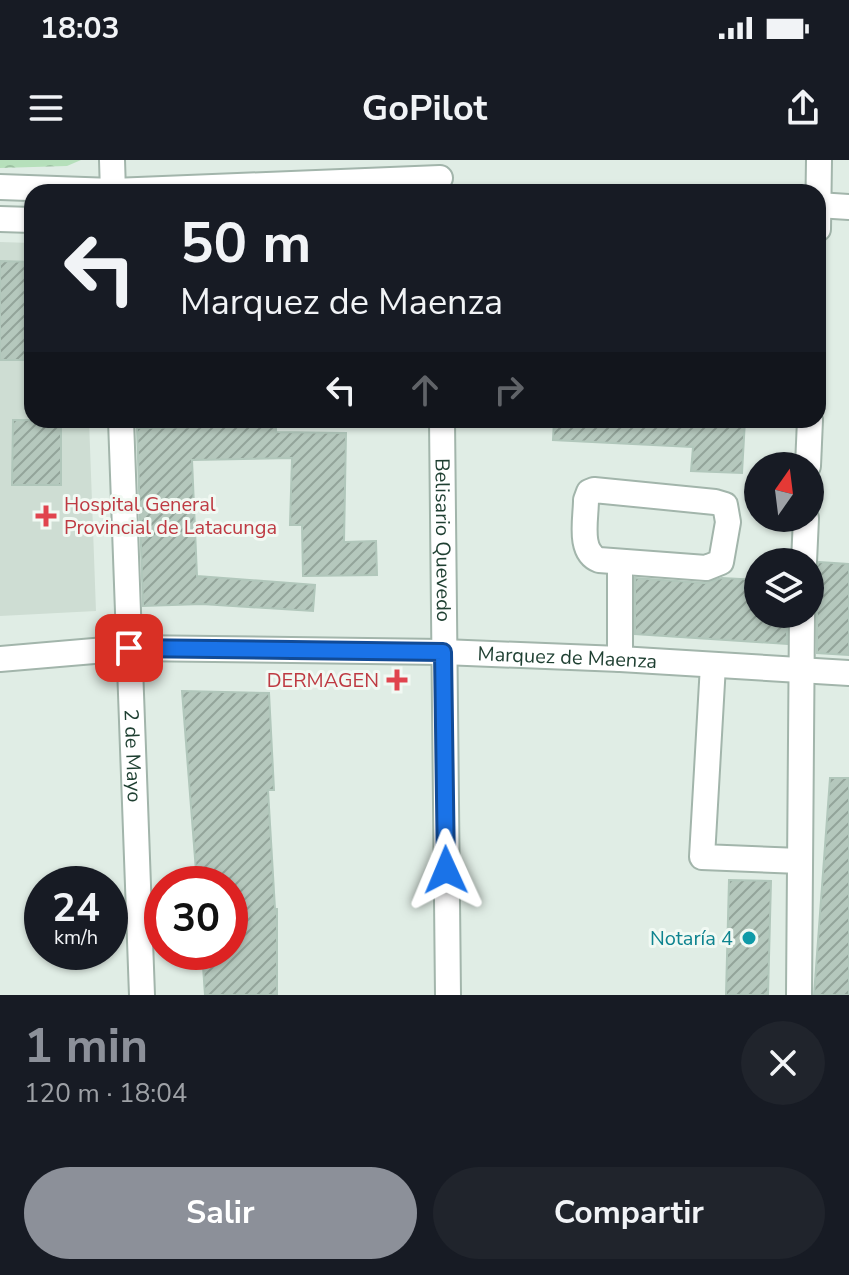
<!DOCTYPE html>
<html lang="es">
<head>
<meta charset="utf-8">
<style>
  :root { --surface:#171b24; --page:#20242c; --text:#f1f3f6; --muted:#9ea1a6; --accent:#8c9099 }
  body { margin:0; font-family:"Nunito Sans",sans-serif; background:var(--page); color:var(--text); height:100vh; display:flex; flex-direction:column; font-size:30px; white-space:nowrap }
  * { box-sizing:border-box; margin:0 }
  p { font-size:26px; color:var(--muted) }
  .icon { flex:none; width:44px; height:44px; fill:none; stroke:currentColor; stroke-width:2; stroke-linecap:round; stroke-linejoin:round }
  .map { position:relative; height:835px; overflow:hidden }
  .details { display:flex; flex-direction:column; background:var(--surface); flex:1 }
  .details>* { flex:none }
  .banner { position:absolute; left:24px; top:24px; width:802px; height:244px; border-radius:24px; box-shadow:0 2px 6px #0004; background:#171b24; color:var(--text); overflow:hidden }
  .needle { width:52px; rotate:14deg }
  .tools { position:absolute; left:744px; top:292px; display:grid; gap:16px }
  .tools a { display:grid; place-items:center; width:80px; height:80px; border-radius:50%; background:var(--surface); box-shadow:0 2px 6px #0004; font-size:40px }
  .speed { position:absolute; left:24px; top:706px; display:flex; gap:16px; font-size:40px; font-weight:700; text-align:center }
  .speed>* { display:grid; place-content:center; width:104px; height:104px; border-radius:50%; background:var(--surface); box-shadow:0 2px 6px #0004; line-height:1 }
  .speed small { font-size:20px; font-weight:400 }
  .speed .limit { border:12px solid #d22; background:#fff; color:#111 }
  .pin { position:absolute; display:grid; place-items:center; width:68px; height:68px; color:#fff; margin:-34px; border-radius:16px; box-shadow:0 4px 12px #0006 }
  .me { position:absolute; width:88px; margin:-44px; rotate:359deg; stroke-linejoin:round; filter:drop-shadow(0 0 6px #0008) }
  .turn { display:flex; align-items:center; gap:28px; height:168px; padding:0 24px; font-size:36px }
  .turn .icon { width:104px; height:104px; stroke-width:2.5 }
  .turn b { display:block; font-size:56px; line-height:68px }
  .lanes { display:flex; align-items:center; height:76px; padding:0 24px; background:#0003; justify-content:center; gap:40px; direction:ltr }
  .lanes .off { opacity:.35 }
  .round { display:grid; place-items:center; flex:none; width:84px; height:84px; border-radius:42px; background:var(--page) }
  .overview { display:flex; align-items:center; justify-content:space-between; height:136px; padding:0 24px }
  h1 { font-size:48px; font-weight:700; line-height:60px; color:var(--accent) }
  .action { display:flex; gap:16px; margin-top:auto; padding:16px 24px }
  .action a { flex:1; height:92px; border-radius:48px; background:var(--accent); color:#fff; font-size:32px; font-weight:700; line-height:92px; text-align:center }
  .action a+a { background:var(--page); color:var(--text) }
  .status { display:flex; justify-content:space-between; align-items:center; height:56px; padding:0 40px; background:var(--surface); direction:ltr }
  .status svg { height:22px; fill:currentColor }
  header { display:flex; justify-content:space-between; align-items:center; height:104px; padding:0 24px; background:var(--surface); font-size:36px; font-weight:700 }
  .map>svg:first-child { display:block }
  .built { fill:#ceddd3 }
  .park { fill:url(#park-crowns) }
  .building { fill:url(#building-hatch); stroke:#b1c7bb; stroke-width:2 }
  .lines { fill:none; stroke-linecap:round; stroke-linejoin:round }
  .minor-casing { stroke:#a2b5ab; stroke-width:28 }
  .minor { stroke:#fff; stroke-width:24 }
  .route-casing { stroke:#114b97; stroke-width:20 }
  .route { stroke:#1a73e8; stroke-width:14 }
  .health-dot { fill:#e0444e; stroke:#f1f9f3; stroke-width:3 }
  .culture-dot { fill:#0f9aa8; stroke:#f1f9f3; stroke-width:3 }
  .labels { text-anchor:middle; stroke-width:6; stroke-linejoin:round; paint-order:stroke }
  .health-label { font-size:20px; fill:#be3a42; stroke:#f1f9f3; text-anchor:start }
  .street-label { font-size:20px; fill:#1e3f31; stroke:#f1f9f3 }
  .culture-label { font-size:20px; fill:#0d838f; stroke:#f1f9f3; text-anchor:end }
</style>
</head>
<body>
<div class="status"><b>18:03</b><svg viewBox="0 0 49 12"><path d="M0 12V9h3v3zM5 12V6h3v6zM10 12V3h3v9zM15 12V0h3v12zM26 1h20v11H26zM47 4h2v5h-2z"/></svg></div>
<header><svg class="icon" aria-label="menu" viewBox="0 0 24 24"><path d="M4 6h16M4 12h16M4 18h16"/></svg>GoPilot<svg class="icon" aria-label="share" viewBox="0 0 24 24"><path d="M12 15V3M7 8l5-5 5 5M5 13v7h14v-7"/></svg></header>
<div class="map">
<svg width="849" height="835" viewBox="0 0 849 835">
  <defs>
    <pattern id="park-crowns" width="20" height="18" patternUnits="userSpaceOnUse" patternTransform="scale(2)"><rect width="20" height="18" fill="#b6e0bb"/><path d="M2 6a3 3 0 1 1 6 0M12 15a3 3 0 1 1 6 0" fill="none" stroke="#9cc1a1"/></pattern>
    <pattern id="building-hatch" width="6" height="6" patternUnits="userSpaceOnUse" patternTransform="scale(2)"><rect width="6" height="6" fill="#b5c8bd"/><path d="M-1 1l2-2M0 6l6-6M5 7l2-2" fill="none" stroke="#93a49a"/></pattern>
  </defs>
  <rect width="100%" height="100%" fill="#e0ede5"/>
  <polygon class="built" points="0,82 32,83 32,260 89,260 96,451 0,456"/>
  <polygon class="park" points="0,0 81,0 67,6 0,8"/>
  <g class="building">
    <polygon points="0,101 32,102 32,200 0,200"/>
    <polygon points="13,260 61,260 61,325 12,325"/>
    <polygon points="554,260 745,260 742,313 691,311 693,287 553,280"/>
    <polygon points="276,266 276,272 346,273 344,382 376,381 377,415 303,416 302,365 290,365 292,298 192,300 197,416 315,425 313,451 202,444 143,446 137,268"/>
    <polygon points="819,402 849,404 849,495 817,493 817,454 811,442 812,415"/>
    <polygon points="635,418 705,423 722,418 758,420 758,454 787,454 787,484 635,474"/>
    <polygon points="182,531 269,533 274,630 268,630 275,749 277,749 277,835 205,835 202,792 230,792 230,724 197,724"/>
    <polygon points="830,618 849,618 849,835 814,835"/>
    <polygon points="729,720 771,721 768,835 726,835"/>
  </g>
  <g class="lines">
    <g class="minor-casing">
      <g id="minor">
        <polyline points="112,0 113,32"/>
        <polyline points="0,27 113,31 440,18"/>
        <polyline points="818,45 849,47"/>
        <polyline points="0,59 32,60"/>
        <polyline points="818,69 819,0"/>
        <path id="s1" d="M121 260 142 835"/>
        <path id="s2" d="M442 260 448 835"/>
        <polyline points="808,306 810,260"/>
        <path d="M594 330 715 342 725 345 728 362 721 402 706 408 599 400C578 392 586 359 586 340L589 332Z"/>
        <polyline points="804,402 806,358"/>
        <path id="s3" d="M0 499 129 488 443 492 620 499 849 513"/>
        <polyline points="620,499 620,402"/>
        <polyline points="713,505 702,697 800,701"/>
        <polyline points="799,835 802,454"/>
      </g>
    </g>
    <use href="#minor" class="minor"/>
  </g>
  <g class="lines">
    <g class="route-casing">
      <polyline id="route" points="129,488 443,492 446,710"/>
    </g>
    <use href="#route" class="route"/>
  </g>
  <g class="health-dot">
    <path d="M42 344h8v8h8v8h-8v8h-8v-8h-8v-8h8z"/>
    <path d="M393 508h8v8h8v8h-8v8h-8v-8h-8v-8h8z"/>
  </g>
  <circle class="culture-dot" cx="749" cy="778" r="8"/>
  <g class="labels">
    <g class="health-label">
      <text x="64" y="351">Hospital General<tspan x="64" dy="23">Provincial de Latacunga</tspan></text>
      <text x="379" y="527" text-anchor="end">DERMAGEN</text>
    </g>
    <g class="street-label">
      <text dy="7" stroke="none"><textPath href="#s2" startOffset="120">Belisario Quevedo</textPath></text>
      <text dy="7" stroke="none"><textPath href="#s3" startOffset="568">Marquez de Maenza</textPath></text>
      <text dy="7" stroke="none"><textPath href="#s1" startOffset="336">2 de Mayo</textPath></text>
    </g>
    <g class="culture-label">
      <text x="733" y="785">Notaría 4</text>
    </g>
  </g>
</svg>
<div class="tools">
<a><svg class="needle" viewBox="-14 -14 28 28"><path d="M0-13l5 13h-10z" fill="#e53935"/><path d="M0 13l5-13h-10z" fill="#9ea1a6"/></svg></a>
<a><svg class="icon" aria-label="layers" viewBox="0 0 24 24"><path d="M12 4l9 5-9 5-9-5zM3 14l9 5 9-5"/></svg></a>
</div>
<div class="speed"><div>24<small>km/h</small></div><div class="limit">30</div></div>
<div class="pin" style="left:129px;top:488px;background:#d93025"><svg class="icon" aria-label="arrive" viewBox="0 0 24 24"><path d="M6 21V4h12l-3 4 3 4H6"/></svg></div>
<svg class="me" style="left:446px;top:710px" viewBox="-20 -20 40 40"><path d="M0-17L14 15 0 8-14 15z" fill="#1a73e8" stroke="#fff" stroke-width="4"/></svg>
<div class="banner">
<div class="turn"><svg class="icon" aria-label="left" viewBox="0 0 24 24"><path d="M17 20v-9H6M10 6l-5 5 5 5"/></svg><div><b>50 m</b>Marquez de Maenza</div></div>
<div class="lanes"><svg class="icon" aria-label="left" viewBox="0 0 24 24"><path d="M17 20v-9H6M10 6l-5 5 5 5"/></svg><svg class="icon off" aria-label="ahead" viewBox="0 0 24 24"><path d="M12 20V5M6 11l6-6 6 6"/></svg><svg class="icon off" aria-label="right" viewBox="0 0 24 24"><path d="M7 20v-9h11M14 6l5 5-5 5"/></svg></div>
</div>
</div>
<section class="details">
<div class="overview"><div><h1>1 min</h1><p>120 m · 18:04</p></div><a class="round"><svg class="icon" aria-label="close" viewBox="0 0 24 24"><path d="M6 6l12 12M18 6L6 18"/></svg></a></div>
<div class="action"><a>Salir</a><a>Compartir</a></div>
</section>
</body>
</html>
